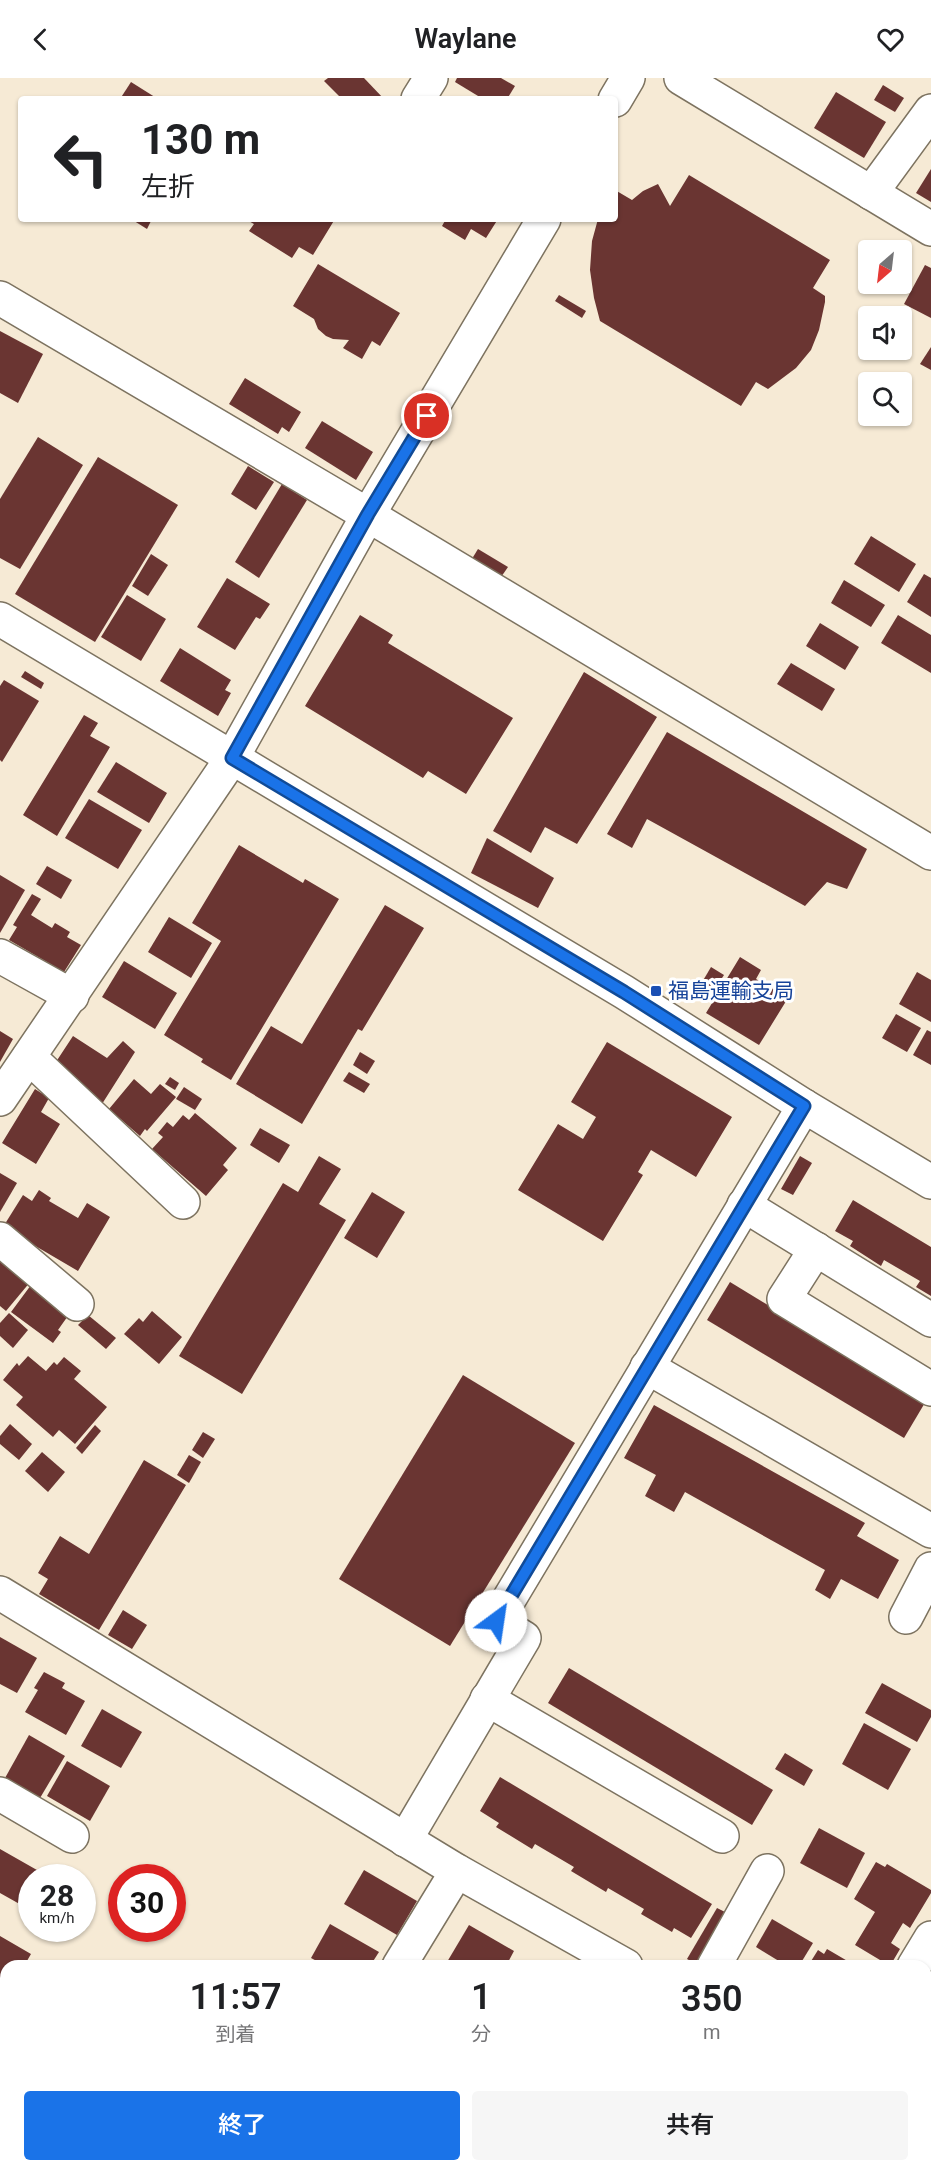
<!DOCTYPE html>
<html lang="ja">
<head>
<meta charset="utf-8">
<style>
  :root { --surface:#fff; --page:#f6f6f6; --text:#202124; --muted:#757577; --accent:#1a73e8 }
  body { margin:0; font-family:Roboto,"Noto Sans JP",sans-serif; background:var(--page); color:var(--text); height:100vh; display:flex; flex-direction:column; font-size:22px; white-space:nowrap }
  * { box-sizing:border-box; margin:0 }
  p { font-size:20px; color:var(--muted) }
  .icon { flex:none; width:33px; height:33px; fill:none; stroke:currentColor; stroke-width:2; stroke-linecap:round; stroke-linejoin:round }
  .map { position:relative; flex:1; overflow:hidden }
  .side { position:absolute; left:0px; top:1882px; width:932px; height:212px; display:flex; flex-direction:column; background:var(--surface); border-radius:18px 18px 0 0; box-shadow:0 2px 4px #0004 }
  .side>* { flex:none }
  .banner { position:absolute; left:18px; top:18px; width:600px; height:126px; border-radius:6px; box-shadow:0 2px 4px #0004; background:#fff; color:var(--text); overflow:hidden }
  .needle { width:39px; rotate:208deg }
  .tools { position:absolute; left:858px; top:162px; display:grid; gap:12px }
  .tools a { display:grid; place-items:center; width:54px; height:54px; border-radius:6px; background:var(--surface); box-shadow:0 2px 4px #0004; font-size:30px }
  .speed { position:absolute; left:18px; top:1786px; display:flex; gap:12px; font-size:30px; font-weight:700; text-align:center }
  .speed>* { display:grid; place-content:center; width:78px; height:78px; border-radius:50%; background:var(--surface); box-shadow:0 2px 4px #0004; line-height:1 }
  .speed small { font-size:15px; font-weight:400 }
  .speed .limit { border:9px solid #d22; background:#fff; color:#111 }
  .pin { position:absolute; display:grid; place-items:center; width:51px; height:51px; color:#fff; margin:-26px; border:3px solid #fff; border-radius:50%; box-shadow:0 2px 6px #0007 }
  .me { position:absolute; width:66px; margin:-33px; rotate:31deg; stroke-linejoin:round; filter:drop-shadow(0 0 4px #0008) }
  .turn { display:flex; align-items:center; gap:21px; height:126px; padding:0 24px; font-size:27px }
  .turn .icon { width:78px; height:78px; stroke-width:2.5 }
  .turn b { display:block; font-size:42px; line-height:51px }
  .eta { display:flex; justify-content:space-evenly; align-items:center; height:102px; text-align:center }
  .eta b { font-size:36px; font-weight:600; line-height:42px }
  .primary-button { display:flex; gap:12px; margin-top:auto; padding:12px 24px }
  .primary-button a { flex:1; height:69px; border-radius:6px; background:var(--accent); color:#fff; font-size:24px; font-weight:600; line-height:69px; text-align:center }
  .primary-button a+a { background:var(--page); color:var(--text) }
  header { display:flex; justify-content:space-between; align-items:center; height:78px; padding:0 24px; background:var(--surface); font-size:27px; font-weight:600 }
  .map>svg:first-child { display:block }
  .building { fill:#6a3532 }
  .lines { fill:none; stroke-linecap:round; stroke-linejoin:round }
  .minor-casing { stroke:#7d7360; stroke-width:36 }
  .minor { stroke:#fff; stroke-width:33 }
  .route-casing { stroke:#114b97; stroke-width:15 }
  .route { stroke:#1a73e8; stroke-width:10 }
  .transit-dot { fill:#1a4fb4; stroke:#fff; stroke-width:2 }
  .labels { text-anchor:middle; stroke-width:6; stroke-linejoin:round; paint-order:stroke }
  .transit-label { font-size:21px; fill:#164399; stroke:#fff; text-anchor:start }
</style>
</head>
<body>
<header><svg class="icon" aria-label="back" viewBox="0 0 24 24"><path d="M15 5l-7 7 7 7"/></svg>Waylane<svg class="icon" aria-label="heart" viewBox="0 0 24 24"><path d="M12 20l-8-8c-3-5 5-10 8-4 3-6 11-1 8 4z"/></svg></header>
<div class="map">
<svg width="931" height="2093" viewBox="0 0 931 2093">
  <rect width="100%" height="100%" fill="#f6ead5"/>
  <g class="building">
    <polygon points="328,0 364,0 384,21 342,21 324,3"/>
    <polygon points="457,0 501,0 515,8 507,21 483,21 455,4"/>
    <polygon points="131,4 158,21 120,21"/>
    <polygon points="883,7 904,20 895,34 874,22"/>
    <polygon points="836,14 886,44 864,80 814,50"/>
    <polygon points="931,91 931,124 916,115"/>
    <polygon points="689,97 830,182 813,210 825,218 825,224 819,252 811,272 796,290 768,311 756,304 741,328 600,243 594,220 590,192 592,163 598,141 615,141 615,112 632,122 643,113 658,106 670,128"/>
    <polygon points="131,141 152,141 147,151"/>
    <polygon points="245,141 335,141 313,177 299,169 292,180 249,153 254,146"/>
    <polygon points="446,141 498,141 486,160 471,151 465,162 442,148"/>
    <polygon points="318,186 400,235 380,268 372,263 362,281 343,270 349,262 333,261 326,258 318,251 314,241 293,228"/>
    <polygon points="925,187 931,190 931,240 904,226"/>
    <polygon points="559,217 586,233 582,240 555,223"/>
    <polygon points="0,253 43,276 18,325 0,315"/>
    <polygon points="931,269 931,292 920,286"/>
    <polygon points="245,300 301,334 289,354 282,349 278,356 229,326"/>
    <polygon points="322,343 373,374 356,402 305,370"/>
    <polygon points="38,359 83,387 20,491 0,480 0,421"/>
    <polygon points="98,379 178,427 95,564 15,516"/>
    <polygon points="248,388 274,404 256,432 231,416"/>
    <polygon points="282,406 307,422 259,500 235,484"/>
    <polygon points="871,458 916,486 899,514 854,486"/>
    <polygon points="478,471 508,489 499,502 470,484"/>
    <polygon points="151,476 168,487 148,518 132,508"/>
    <polygon points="924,496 931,500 931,539 907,524"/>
    <polygon points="227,500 270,526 260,541 256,539 235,572 197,549"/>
    <polygon points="844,502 885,527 871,549 831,525"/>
    <polygon points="127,517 166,541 141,583 101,559"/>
    <polygon points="360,537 393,557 388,565 513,640 466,716 428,693 423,700 305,628"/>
    <polygon points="898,537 931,557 931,595 881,565"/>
    <polygon points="820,545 859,569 845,592 806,568"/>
    <polygon points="180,570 231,602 225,612 231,615 218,638 160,603"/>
    <polygon points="791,585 835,611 822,633 777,606"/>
    <polygon points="25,593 44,605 41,611 21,599"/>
    <polygon points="584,594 657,639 577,766 545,749 531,775 493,753"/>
    <polygon points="4,602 39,623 2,684 0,682 0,608"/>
    <polygon points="84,637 98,645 90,658 110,669 57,758 23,737"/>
    <polygon points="667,654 867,771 847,811 827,804 805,828 647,741 632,770 607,756"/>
    <polygon points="116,684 167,715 149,745 97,714"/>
    <polygon points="89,721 142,752 118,791 65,760"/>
    <polygon points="487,760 554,800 538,830 471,795"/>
    <polygon points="239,767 303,805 305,801 339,821 231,1002 201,984 203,981 164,957 221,863 192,845"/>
    <polygon points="47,788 72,802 61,821 36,806"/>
    <polygon points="0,797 25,812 0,855"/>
    <polygon points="32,816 41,821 31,837 52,850 55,845 70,854 67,859 81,867 64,894 9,862 17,849 13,847"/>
    <polygon points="385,827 424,850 362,953 358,951 302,1046 236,1006 271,948 302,966"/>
    <polygon points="169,839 212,865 191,900 148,874"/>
    <polygon points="740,879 761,892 756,901 788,920 759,967 706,935"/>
    <polygon points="124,883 177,915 155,951 102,919"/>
    <polygon points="711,889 724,897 713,914 701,906"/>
    <polygon points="917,894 931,902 931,944 899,926"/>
    <polygon points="896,936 921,950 907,974 882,960"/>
    <polygon points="927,952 931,954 931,987 913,977"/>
    <polygon points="0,953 13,961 0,984"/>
    <polygon points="73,958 107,980 123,963 135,974 102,1026 50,993"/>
    <polygon points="607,964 732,1039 696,1099 651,1072 638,1094 643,1097 603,1163 518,1112 558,1046 583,1061 596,1039 571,1024"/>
    <polygon points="360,974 375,983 367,996 353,987"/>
    <polygon points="349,994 370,1006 364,1015 343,1003"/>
    <polygon points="170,999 179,1005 175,1012 165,1006"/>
    <polygon points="134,1001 151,1016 160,1006 176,1019 147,1053 145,1051 140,1058 109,1031"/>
    <polygon points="184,1009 202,1021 195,1032 176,1021"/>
    <polygon points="35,1011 49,1020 41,1034 60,1046 36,1086 2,1065"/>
    <polygon points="195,1035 237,1070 223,1087 228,1092 206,1118 152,1071 163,1059 158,1055 167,1044 173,1049 183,1037 189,1042"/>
    <polygon points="260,1050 290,1067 279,1085 250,1067"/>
    <polygon points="319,1078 341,1091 319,1126 346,1142 242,1316 179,1278 283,1105 298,1114"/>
    <polygon points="800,1078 812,1085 793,1117 781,1111"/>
    <polygon points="0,1095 17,1105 0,1134"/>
    <polygon points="39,1112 51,1120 49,1123 78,1140 87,1125 110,1139 78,1193 3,1149 23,1117 32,1123"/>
    <polygon points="372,1114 405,1134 377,1180 344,1160"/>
    <polygon points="853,1122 931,1169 931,1218 916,1209 920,1203 884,1182 881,1188 850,1168 853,1163 835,1153"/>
    <polygon points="2,1180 31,1203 6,1233 0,1228 0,1183"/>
    <polygon points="730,1204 926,1323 904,1360 707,1242"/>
    <polygon points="31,1207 70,1235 58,1252 61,1254 53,1265 11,1234"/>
    <polygon points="152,1233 182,1259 159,1286 124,1256 139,1240 143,1244"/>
    <polygon points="9,1235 28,1252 13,1270 0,1258 0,1245"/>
    <polygon points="88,1237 116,1260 106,1271 78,1247"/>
    <polygon points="28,1278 46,1293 54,1284 57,1287 64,1279 81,1293 74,1301 107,1329 75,1366 59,1352 53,1359 16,1327 23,1319 3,1302 17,1285 19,1288"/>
    <polygon points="463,1297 575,1365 450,1568 339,1501"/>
    <polygon points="654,1327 865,1445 857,1458 899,1482 878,1521 841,1501 830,1521 815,1512 825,1492 685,1414 674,1434 645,1418 656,1397 624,1380"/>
    <polygon points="10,1346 32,1366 19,1382 0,1366 0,1358"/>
    <polygon points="95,1347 101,1353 82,1376 76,1370"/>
    <polygon points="203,1354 215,1361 203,1380 192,1372"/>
    <polygon points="42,1374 65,1394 48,1414 25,1393"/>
    <polygon points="189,1377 201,1384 189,1405 177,1397"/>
    <polygon points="144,1382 186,1407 99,1552 39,1516 48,1501 38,1495 60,1458 89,1476"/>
    <polygon points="123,1532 147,1547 132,1571 108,1557"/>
    <polygon points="0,1559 37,1580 17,1615 0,1606"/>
    <polygon points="569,1590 773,1712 752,1747 548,1625"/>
    <polygon points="44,1594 65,1605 62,1610 85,1623 66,1657 25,1634 38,1612 34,1610"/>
    <polygon points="882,1605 931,1632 931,1639 917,1664 865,1635"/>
    <polygon points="102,1631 142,1654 121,1690 81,1668"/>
    <polygon points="864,1645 911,1671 888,1712 842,1686"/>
    <polygon points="29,1657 65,1678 40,1720 5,1700"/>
    <polygon points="785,1675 813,1692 804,1708 775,1691"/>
    <polygon points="67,1683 110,1708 90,1743 47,1718"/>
    <polygon points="500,1699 712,1826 691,1860 674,1850 672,1854 641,1836 644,1831 608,1810 606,1814 571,1793 574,1789 535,1766 532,1771 496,1749 499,1745 480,1733"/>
    <polygon points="819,1750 865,1775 847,1810 800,1785"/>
    <polygon points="0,1771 51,1800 32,1800 32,1833 0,1815"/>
    <polygon points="876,1784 885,1789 887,1786 931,1812 931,1815 910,1850 903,1845 891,1865 900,1871 890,1888 855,1867 875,1834 854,1821"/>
    <polygon points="364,1792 417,1823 397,1857 344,1826"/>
    <polygon points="717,1830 727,1835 696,1886 687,1881"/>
    <polygon points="772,1841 813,1865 799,1888 787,1888 756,1869"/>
    <polygon points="330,1846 379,1874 370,1888 326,1888 311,1880"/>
    <polygon points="469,1847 514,1873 506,1888 455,1888 447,1884"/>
    <polygon points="0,1858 31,1876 24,1888 6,1888 6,1908 4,1912 0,1910"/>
    <polygon points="827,1871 856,1888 808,1888 818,1872 824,1876"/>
    <polygon points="926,1916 931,1919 931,1958 926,1955"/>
    <polygon points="0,2016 6,2020 6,2046 4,2050 0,2047"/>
    <polygon points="22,2088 53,2088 62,2093 19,2093"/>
    <polygon points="108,2088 158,2088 155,2093 117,2093"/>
    <polygon points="321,2088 372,2088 380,2093 318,2093"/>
    <polygon points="619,2088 658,2088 666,2093 616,2093"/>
  </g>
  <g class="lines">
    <g class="minor-casing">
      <g id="minor">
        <polyline points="681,0 931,151"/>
        <polyline points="418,21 431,0"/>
        <polyline points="615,22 628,0"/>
        <polyline points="871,115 931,33"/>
        <polyline points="0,220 368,437 931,775"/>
        <polyline points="0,541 624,914 804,1028 931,1104"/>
        <polyline points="0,878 72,918"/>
        <polyline points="29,979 183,1124"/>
        <polyline points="0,1021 232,680 368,437 544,141"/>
        <polyline points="744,1127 931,1242"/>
        <polyline points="0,1161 77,1226"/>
        <polyline points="816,1171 784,1221 931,1311"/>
        <polyline points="647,1289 931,1453"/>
        <polyline points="0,1515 457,1793 626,1888"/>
        <polyline points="906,1539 931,1491"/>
        <polyline points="487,1621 722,1758"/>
        <polyline points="0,1716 72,1758"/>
        <polyline points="405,1762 524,1560 496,1543 804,1028"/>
        <polyline points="399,1888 457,1793"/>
        <polyline points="714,1888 767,1793"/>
        <polyline points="914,1888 931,1860"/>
        <polyline points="0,1932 6,1936"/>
        <polyline points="926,2058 931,2061"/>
        <polyline points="177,2093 180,2088"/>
        <polyline points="592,2093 595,2088"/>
        <polyline points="791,2093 794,2088"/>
      </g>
    </g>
    <use href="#minor" class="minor"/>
  </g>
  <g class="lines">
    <g class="route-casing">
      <polyline id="route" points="427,338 368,436 232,680 624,914 804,1028 496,1543"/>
    </g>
    <use href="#route" class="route"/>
  </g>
  <rect class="transit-dot" x="650" y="907" width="12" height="12" rx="3"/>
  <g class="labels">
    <g class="transit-label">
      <text x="668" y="920">福島運輸支局</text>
    </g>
  </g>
</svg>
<div class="tools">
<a><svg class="needle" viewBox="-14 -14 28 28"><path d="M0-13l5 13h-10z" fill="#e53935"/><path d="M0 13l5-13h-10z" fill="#757577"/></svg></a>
<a><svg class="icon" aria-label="sound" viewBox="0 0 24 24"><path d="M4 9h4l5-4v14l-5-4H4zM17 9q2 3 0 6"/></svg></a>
<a><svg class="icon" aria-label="search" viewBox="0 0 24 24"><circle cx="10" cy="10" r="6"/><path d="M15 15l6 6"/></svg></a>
</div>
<div class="speed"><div>28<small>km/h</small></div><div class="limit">30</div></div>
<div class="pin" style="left:427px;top:338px;background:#d93025"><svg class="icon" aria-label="arrive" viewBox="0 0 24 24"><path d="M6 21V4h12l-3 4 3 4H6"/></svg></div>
<svg class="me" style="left:496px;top:1543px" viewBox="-20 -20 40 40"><circle r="19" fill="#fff"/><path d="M0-13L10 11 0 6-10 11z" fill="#1a73e8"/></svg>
<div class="banner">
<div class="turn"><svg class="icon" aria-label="left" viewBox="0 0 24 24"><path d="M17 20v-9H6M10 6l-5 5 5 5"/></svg><div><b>130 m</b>左折</div></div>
</div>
<section class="side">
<div class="eta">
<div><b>11:57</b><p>到着</p></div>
<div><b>1</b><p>分</p></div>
<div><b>350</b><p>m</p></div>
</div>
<div class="primary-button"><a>終了</a><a>共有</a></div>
</section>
</div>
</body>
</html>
